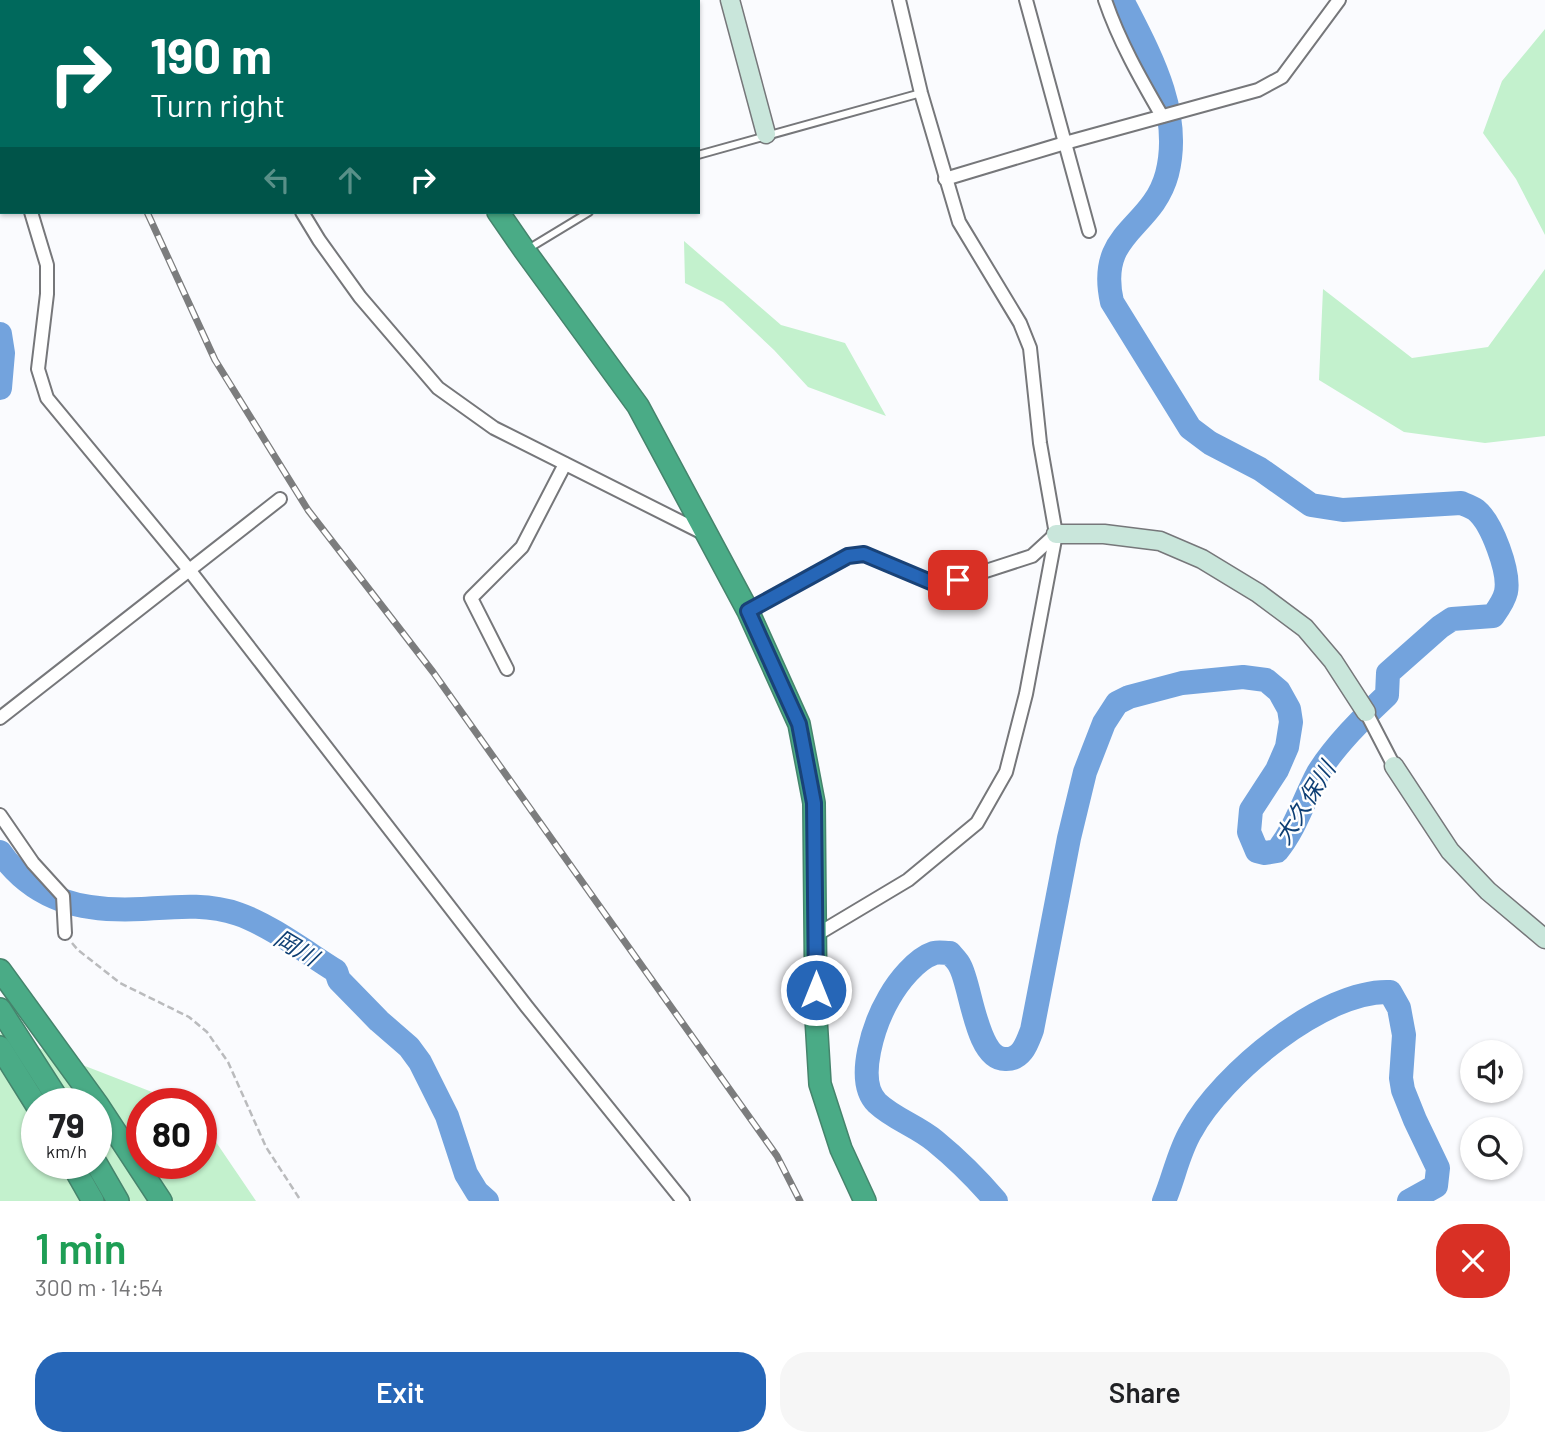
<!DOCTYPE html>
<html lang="en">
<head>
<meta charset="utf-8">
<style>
  :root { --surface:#fff; --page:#f6f6f6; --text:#202124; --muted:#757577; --accent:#2666b7 }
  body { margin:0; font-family:Barlow,"Noto Sans JP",sans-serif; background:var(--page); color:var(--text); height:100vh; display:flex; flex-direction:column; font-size:26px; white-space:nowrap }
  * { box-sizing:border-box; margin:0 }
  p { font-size:23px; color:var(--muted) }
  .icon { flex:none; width:38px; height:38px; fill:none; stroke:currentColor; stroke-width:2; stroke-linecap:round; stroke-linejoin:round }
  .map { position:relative; height:1201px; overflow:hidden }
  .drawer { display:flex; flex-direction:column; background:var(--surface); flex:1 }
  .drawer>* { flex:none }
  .banner { position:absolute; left:0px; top:0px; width:700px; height:214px; box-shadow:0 2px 5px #0004; background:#00695c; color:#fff; overflow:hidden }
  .buttons { position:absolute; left:1460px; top:1040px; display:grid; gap:14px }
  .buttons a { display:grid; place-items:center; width:63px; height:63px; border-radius:50%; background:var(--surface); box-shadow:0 2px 5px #0004; font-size:35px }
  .speed { position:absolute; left:21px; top:1088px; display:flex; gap:14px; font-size:35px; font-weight:700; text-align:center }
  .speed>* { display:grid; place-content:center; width:91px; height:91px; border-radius:50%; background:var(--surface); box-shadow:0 2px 5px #0004; line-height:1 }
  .speed small { font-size:18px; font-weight:400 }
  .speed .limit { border:10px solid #d22; background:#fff; color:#111 }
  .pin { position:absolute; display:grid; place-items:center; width:60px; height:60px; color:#fff; margin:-30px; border-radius:14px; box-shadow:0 4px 10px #0006 }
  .me { position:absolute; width:77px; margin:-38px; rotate:0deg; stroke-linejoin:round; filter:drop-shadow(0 0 5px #0008) }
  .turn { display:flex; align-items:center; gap:24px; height:147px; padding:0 35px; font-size:32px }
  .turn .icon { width:91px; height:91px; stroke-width:2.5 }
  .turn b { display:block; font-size:49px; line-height:60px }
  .lanes { display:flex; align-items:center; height:66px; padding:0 35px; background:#0003; justify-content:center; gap:35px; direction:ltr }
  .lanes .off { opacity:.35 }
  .round { display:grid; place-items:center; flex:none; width:74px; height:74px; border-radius:28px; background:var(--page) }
  .head { display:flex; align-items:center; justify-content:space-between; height:119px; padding:0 35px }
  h1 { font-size:42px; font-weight:600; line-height:52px; color:#1e9e55 }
  .cta { display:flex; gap:14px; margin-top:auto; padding:14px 35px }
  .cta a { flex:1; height:80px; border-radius:28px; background:var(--accent); color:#fff; font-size:28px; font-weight:600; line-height:80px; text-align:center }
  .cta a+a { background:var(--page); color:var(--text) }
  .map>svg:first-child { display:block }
  .green { fill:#c3f1cd; fill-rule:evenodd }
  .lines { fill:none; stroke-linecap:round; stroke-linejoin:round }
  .river { stroke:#73a3dd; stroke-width:24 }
  .lane-casing { stroke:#76777a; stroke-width:10 }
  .street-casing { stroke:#76777a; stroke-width:16 }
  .secondary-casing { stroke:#76777a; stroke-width:21 }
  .highway-casing { stroke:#45846c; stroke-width:24 }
  .path { stroke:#babbbd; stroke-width:2.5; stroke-dasharray:7 3.5; stroke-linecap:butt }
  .lane { stroke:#fff; stroke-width:6 }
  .street { stroke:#fff; stroke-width:12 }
  .secondary { stroke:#c9e6db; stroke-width:18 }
  .highway { stroke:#4aab86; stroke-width:21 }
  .rail-casing { stroke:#7c7d7e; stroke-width:7 }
  .rail { stroke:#fff; stroke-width:4.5; stroke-dasharray:13; stroke-linecap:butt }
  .route-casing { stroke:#194277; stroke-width:18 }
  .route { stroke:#2666b7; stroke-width:12 }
  .labels { text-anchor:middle; stroke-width:5; stroke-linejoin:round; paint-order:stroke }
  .water-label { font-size:23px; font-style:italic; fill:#0e3f74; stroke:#fff }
</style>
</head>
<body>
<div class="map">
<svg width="1545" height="1201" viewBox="0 0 1545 1201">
  <rect width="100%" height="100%" fill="#fafbfe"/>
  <g class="green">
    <polygon points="1545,29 1545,235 1516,179 1483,133 1502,81"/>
    <polygon points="684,241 781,325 845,343 886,416 808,387 774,350 723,302 685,283"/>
    <polygon points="1545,269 1545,436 1485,443 1404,432 1319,380 1323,289 1412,358 1488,347"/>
    <path d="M0 1033 183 1104H142V1164H201V1120L256 1201H0ZM37 1104H96V1164H37Z"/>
  </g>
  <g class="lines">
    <g class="river">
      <polyline points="0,334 3,353 0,388"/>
      <path d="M0 852C35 902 84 912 142 909 174 907 207 903 238 914 270 925 307 953 336 971L339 980 379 1021 409 1047 420 1062 447 1116 466 1174 477 1192 487 1201"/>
      <path d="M996 1201C978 1180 957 1159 935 1141 917 1126 894 1119 877 1103 854 1080 875 1022 889 998 898 982 916 959 934 953 939 952 945 953 950 953 953 957 958 961 960 966 971 985 976 1059 1005 1059 1022 1060 1027 1043 1032 1030L1069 838 1085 772 1104 723 1117 703 1129 697 1182 683 1243 677 1266 680 1279 691 1289 709 1291 722 1287 747 1277 770 1251 810 1249 832 1257 851 1265 853 1277 851C1296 828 1304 799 1318 773 1333 748 1365 715 1387 695L1388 673 1440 627 1452 619 1493 616C1498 609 1504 601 1506 592 1510 572 1492 523 1476 510 1472 507 1466 505 1461 503L1343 510 1311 505 1260 469 1210 443 1190 428 1112 302C1096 231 1152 230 1167 174 1183 112 1149 53 1122 0"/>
      <path d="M1164 1201C1174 1178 1178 1153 1191 1131 1221 1075 1324 989 1390 992L1399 1008 1404 1035 1401 1078 1403 1090 1415 1120 1438 1168 1436 1186 1409 1201"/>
    </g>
    <g class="lane-casing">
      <g id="lane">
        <polyline points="698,155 921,93"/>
        <polyline points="528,249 589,212"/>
      </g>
    </g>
    <g class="street-casing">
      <g id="street">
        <polyline points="193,0 194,2"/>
        <polyline points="1026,0 1089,231"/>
        <path d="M1105 0C1119 41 1140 78 1162 116"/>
        <polyline points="29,2 30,0"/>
        <polyline points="945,179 1065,143 1258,90 1282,77 1339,0"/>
        <polyline points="31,212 47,265 47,294 38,369 47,398 190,571 527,1007 683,1201"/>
        <polyline points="302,212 319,240 360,297 438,388 494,428 705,534"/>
        <polyline points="748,611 848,556 864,554 933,583 958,580 1032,556 1056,534"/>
        <polyline points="507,669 471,598 522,547 565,464"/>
        <polyline points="1366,712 1394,766"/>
        <polyline points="0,718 280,499"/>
        <polyline points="0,815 33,863 63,896 65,933"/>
        <polyline points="816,935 908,880 977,823 1006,772 1026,694 1056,534 1040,443 1030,348 1020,323 959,222 921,93 899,0"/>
      </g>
    </g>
    <g class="secondary-casing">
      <g id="secondary">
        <polyline points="730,0 766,134"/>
        <polyline points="324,2 328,0"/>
        <polyline points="0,147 2,146"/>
        <polyline points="1056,534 1104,534 1160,541 1202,559 1258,593 1305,628 1333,661 1366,712"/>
        <polyline points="1394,766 1450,851 1488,891 1545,939"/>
      </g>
    </g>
    <g class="highway-casing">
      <g id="highway">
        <polyline points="383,0 384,2"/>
        <polyline points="498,212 525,251 638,406 748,611 799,724 814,803 816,1018 820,1084 841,1149 865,1201"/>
        <polyline points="0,970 98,1105 161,1201"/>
        <polyline points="0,1009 61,1104"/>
        <polyline points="0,1047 37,1106"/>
        <polyline points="96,1163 118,1201"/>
        <polyline points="72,1164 93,1201"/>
      </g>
    </g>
    <g class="path">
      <polyline points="0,7 2,8"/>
      <polyline points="72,943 78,950 120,983 189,1017 207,1032 228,1062 266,1147 301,1201"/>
    </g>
    <use href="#lane" class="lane"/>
    <use href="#street" class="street"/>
    <use href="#secondary" class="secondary"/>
    <use href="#highway" class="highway"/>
    <g class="rail-casing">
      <g id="rail">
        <polyline points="62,0 63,2"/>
        <polyline points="147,212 215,360 308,510 433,672 777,1156 800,1201"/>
      </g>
    </g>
    <use href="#rail" class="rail"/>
  </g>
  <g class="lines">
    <g class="route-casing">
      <polyline id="route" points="816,990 814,803 799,724 748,611 848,556 864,554 933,583 958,580"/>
    </g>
    <use href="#route" class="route"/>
  </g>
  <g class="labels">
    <g class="water-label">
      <text transform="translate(1305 803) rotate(-58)" y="8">大久保川</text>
      <text transform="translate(296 948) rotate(31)" y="8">岡川</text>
    </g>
  </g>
</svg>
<div class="buttons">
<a><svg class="icon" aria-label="sound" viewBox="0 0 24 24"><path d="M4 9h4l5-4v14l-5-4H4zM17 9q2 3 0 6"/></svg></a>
<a><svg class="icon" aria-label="search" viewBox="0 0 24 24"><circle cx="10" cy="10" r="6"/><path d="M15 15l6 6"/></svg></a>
</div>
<div class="speed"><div>79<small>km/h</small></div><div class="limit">80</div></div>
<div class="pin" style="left:958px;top:580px;background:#d93025"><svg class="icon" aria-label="arrive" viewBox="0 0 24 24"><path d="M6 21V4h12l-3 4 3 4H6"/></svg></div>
<svg class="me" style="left:816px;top:990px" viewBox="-20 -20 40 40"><circle r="17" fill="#2666b7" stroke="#fff" stroke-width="3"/><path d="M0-11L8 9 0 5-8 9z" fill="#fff"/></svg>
<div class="banner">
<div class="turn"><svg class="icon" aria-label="right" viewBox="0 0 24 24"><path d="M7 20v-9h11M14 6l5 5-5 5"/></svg><div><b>190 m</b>Turn right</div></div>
<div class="lanes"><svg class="icon off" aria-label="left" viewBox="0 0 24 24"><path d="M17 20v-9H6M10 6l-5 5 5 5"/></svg><svg class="icon off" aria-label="ahead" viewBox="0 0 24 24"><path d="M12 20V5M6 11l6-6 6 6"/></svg><svg class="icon" aria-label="right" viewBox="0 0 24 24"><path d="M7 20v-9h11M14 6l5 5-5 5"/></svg></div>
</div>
</div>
<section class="drawer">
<div class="head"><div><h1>1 min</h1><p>300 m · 14:54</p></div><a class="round" style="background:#d93025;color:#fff"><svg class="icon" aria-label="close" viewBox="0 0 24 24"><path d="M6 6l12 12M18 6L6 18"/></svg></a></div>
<div class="cta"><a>Exit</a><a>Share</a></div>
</section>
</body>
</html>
